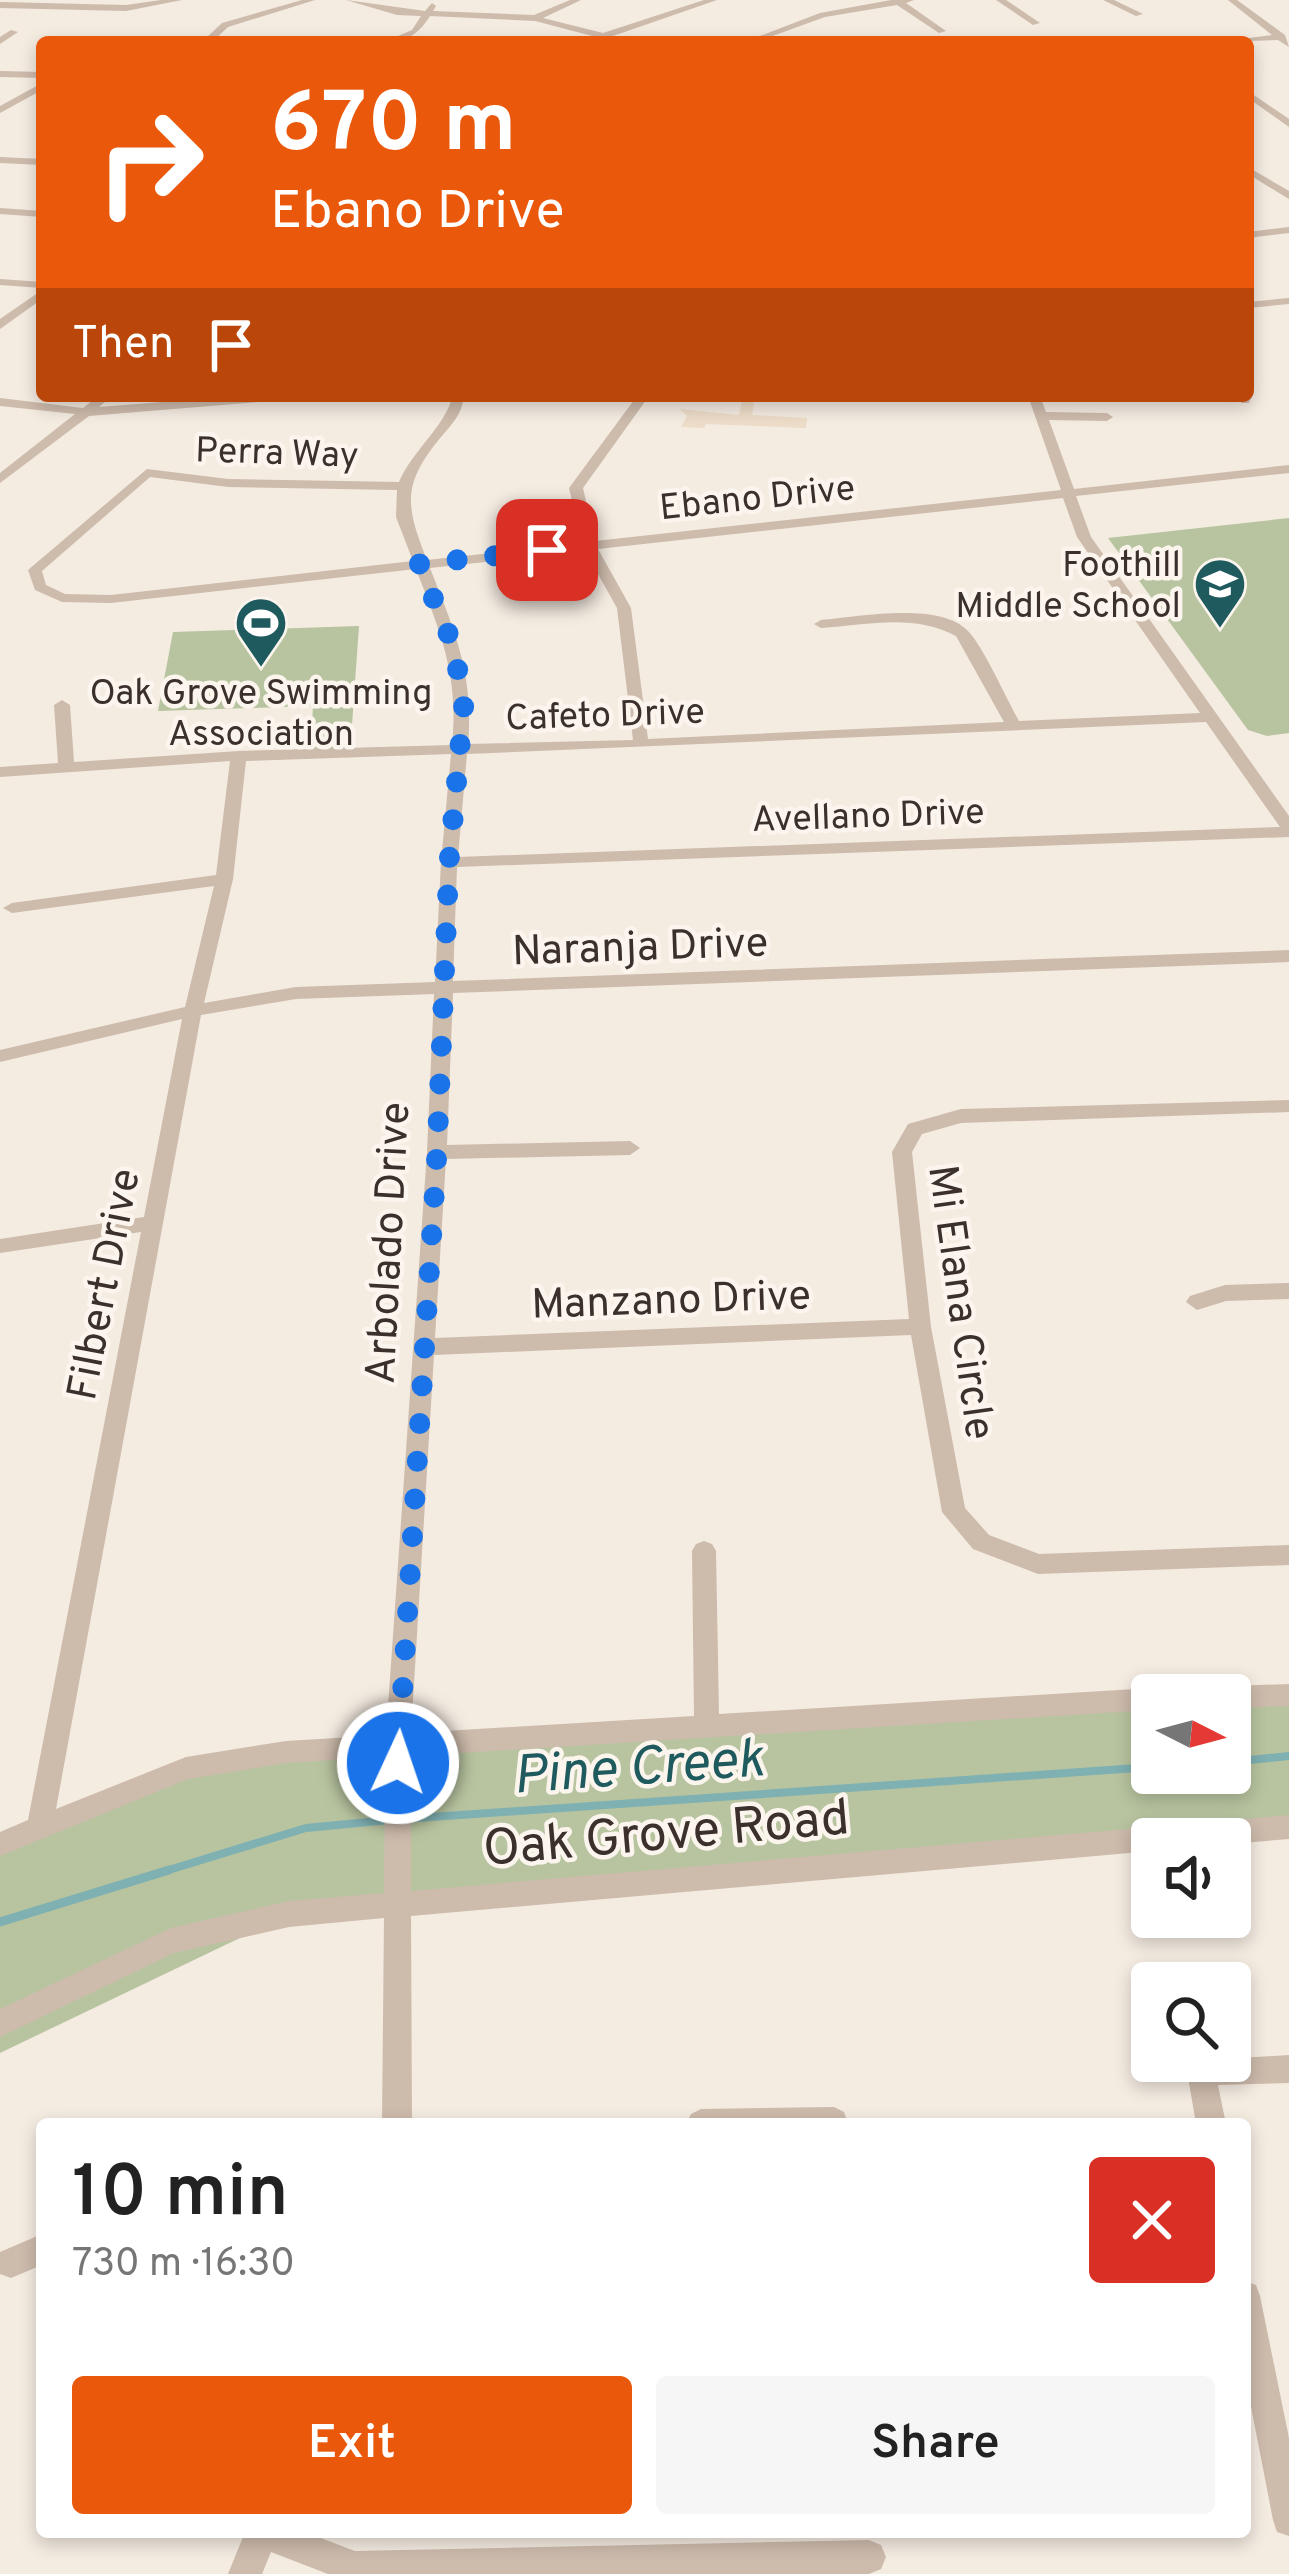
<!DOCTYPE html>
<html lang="en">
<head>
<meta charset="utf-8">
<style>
  :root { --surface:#fff; --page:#f6f6f6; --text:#222; --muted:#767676; --accent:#ea580c }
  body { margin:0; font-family:Overpass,sans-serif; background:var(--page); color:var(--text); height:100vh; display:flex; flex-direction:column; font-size:45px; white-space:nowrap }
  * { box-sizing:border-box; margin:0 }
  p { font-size:39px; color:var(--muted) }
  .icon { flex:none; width:66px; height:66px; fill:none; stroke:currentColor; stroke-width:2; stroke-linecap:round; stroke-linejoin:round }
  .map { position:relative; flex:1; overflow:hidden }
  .panel { position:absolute; left:36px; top:2118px; width:1215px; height:420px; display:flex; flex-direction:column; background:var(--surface); border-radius:12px; box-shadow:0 6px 18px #0003 }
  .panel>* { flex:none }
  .guide { position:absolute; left:36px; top:36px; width:1218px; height:366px; border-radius:12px; box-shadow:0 6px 18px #0003; background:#ea580c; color:#fff; overflow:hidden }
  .needle { width:78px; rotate:96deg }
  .fabs { position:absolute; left:1131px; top:1674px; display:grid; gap:24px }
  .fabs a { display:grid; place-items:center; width:120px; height:120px; border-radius:12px; background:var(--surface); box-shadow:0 6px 18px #0003; font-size:60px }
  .pin { position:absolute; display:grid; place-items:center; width:102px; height:102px; color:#fff; margin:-51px; border-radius:24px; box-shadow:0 6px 18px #0006 }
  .me { position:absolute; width:132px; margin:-66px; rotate:3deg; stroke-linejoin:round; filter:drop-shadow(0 0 9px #0008) }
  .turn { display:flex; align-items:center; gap:42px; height:252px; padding:0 36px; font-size:54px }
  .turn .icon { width:156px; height:156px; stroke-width:2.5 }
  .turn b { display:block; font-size:84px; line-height:102px }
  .then { display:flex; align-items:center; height:114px; padding:0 36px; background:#0003; gap:24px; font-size:45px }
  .round { display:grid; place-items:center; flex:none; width:126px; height:126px; border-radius:12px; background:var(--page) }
  .overview { display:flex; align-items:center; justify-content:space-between; height:204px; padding:0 36px }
  h1 { font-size:72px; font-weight:600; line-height:90px }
  .button { display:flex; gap:24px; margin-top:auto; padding:24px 36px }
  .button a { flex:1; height:138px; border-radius:12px; background:var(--accent); color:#fff; font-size:48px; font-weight:600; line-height:138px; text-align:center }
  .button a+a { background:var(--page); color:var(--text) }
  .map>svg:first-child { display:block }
  .green { fill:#b8c4a0 }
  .plaza { fill:#ecdcc8 }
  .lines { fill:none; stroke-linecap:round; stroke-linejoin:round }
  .stream-far1 { stroke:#7fb0b2; stroke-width:8 }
  .stream { stroke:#7fb0b2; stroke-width:9 }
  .minor { fill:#cdbbac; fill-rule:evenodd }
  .route { stroke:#1a73e8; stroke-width:21; stroke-dasharray:0 37.8 }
  .labels { text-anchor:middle; stroke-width:9; stroke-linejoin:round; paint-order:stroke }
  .far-street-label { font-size:36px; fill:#3b302b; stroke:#fbf5ee }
  .far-poi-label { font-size:36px; fill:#3b302b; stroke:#fbf5ee; text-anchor:end }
  .street-label { font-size:42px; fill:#3b302b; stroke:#fbf5ee }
  .near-street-label { font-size:51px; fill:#3b302b; stroke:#fbf5ee }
  .near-water-label { font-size:54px; font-style:italic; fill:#1f5a5e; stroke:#fbf5ee }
</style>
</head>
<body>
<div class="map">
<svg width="1289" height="2574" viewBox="0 0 1289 2574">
  <rect width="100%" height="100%" fill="#f4ebe1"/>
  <g class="green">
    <polygon points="1289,518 1289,733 1267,736 1248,730 1108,538"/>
    <polygon points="359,626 350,753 310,755 313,706 158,711 173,632"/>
    <polygon points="1289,1695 1289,1827 290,1914 0,2053 0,1844 186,1768 1152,1699 1152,1773 1230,1773 1230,1697"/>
  </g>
  <polygon class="plaza" points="743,396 755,396 752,415 807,418 806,428 706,424 704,428 681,427 687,416 680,409 739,415"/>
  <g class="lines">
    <g class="stream-far1">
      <polyline points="1230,1762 1289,1756"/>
      <polyline points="403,1819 1152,1767"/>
      <polyline points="159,1873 306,1828 390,1820"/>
    </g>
    <polyline class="stream" points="0,1922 169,1870"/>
    <g class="minor">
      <polygon points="161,0 182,0 126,11 0,8 0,2 126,5"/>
      <polygon points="302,0 315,0 228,27 212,42 93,41 97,38 205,39 222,23"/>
      <path d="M346 0 425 11 432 3 436 6 433 11 534 15 570 0H581L543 18 603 33 704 0H717L613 36 629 42H615L535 21 430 16C418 35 406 42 384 42L412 30 421 16 397 15Z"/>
      <polygon points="891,0 914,0 906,3 946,31 939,33 897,5 825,17 756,42 744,42 820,13"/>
      <polygon points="996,0 1006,0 1040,23 1033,25"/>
      <polygon points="1103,0 1114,0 1143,14 1136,16"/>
      <polygon points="1228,0 1237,0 1285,35 1289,47 1278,40 1218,42 1272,35"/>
      <polygon points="11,30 18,32 0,44 0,37"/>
      <polygon points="0,71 42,72 42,78 0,77"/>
      <polygon points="42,83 42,90 0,113 0,106"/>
      <polygon points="1248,91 1289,119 1289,127 1248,98"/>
      <polygon points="0,157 42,159 42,165 0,163"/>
      <polygon points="1248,167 1289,191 1289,199 1248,174"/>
      <polygon points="0,208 42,211 42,217 0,214"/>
      <polygon points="1289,227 1289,233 1248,238 1248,232"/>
      <polygon points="0,279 42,282 42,288 0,285"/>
      <polygon points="42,290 42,299 0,329 0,319"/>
      <polygon points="1289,298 1289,304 1248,308 1248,302"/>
      <polygon points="1248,393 1252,396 1249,403 1241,403 1240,396 1248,396"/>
      <polygon points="98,396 112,396 99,407 237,396 288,396 282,400 89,416 0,483 0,473 75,414 0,406 0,398 83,408"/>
      <path d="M452 396H464C462 414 453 423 441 437 402 484 405 505 427 560L582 543 569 488 637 396H649L583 488 595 541 1061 490 1028 396H1040L1046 412 1107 413 1113 417 1107 421 1049 420 1074 489 1289 465V473L1076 496 1091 537 1289 816V837L457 867 453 981 1289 950V962L453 993 447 1145 630 1141 640 1148 630 1155 446 1159 435 1338 909 1319 892 1152 908 1124 961 1109 1289 1100V1112L961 1123 922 1134 912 1152 931 1327 965 1508 989 1535 1039 1554 1289 1545V1565L1038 1574 973 1549 942 1512 911 1335 434 1355 411 1733 694 1716 692 1551 696 1544 704 1541 712 1544 716 1551 719 1714 1152 1688 1163 1695H1152V1710L411 1756V1891L1289 1815V1839L1230 1844V1839H1152V1851L411 1916 412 2124H382L384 1918 289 1927 174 1953 0 2037V2009L171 1928 289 1901 384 1893 385 1757 286 1763 188 1779 0 1856V1832L28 1820 141 1232 0 1253V1239L144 1217 182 1019 0 1062V1050L185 1007 214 886 12 913 3 908 12 903 216 875 230 761 0 777V767L58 763 54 705 62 700 70 705 74 762 239 751 452 745C459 675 441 634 416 569L111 603 62 602 35 590 28 570 147 469 228 479 399 482C412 451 448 423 452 396ZM150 477 228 487 397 490 396 517 413 561 111 595 65 594 46 585 42 571ZM1063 498 1077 537 1200 713 1019 721C1007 700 983 646 968 631 939 601 859 617 821 620L814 624 821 628C866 625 914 613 956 636L1004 722 648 739 631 608 598 549ZM585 551 617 608 633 740 468 744C474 674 455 632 430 568ZM1206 722 1280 827 458 857 467 754ZM451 754 441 862 435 982 296 987 204 1003 233 879 246 761ZM434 994 427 1152 386 1735 286 1741 186 1757 56 1809 201 1015 296 999Z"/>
      <polygon points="1289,1283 1289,1299 1226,1301 1197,1310 1186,1302 1190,1296 1225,1285"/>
      <polygon points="1289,1684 1289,1706 1230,1708 1230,1695 1218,1695 1221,1689 1230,1686"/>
      <polygon points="1289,2055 1289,2083 1218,2085 1226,2124 1196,2124 1187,2071 1191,2061"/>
      <polygon points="834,2107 844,2112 848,2124 686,2124 691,2114 701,2109"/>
      <polygon points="42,2234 42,2265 11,2278 0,2274 0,2252"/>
      <polygon points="1245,2281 1256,2285 1260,2296 1289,2438 1289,2536 1277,2532 1273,2520 1245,2376"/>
      <polygon points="245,2532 305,2532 355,2551 869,2540 881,2545 886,2557 881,2569 869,2574 328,2574 271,2552 262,2574 228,2574"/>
    </g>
  </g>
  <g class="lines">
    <polyline class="route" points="398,1763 437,1152 449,862 464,703 453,645 419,564 547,550"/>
  </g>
  <defs>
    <g id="school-pin" transform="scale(2.7)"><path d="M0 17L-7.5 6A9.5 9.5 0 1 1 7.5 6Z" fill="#1f5a5e" stroke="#fbf5ee"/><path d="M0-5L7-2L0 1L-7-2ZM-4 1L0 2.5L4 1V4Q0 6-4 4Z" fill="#fff"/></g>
    <g id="stadium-pin" transform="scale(2.7)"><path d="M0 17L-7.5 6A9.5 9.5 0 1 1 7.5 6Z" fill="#1f5a5e" stroke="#fbf5ee"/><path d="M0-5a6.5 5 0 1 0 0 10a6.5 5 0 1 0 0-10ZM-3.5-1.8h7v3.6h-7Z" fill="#fff"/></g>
  </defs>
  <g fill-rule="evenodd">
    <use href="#school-pin" x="1220" y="584"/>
    <use href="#stadium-pin" x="261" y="623"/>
  </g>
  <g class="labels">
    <g class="far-street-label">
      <text transform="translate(277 451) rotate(2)" y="13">Perra Way</text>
      <text transform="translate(757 496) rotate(-6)" y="13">Ebano Drive</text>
      <text transform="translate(605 713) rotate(-2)" y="13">Cafeto Drive</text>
      <text transform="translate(868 814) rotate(-2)" y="13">Avellano Drive</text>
    </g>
    <g class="far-poi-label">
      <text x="1181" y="576">Foothill<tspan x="1181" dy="41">Middle School</tspan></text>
      <text x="261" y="704" text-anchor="middle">Oak Grove Swimming<tspan x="261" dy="41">Association</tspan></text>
    </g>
    <g class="street-label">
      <text transform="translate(640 945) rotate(-2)" y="15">Naranja Drive</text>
      <text transform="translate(386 1243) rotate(-87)" y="15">Arbolado Drive</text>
      <text transform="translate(102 1284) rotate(-79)" y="15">Filbert Drive</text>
      <text transform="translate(671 1298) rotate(-2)" y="15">Manzano Drive</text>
      <text transform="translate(963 1302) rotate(82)" y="15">Mi Elana Circle</text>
    </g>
    <g class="near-street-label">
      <text transform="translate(666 1831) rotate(-5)" y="18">Oak Grove Road</text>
    </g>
    <g class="near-water-label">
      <text transform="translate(638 1765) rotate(-4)" y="19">Pine Creek</text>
    </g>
  </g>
</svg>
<div class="fabs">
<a><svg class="needle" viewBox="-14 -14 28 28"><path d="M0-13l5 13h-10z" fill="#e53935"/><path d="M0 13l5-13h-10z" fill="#767676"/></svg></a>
<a><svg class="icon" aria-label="sound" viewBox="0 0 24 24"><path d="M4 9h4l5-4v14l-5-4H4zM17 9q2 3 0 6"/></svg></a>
<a><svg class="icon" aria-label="search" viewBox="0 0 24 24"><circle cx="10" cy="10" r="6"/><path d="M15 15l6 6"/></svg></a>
</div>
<div class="pin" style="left:547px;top:550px;background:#d93025"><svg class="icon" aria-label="arrive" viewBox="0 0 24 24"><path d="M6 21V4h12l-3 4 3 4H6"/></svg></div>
<svg class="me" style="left:398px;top:1763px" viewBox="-20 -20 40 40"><circle r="17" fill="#1a73e8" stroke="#fff" stroke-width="3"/><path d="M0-11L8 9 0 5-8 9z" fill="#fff"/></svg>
<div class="guide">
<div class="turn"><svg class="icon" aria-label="right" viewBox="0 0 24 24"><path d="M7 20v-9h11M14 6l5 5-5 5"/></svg><div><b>670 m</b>Ebano Drive</div></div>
<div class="then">Then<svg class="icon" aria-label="arrive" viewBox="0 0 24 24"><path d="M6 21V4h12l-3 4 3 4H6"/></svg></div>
</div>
<section class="panel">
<div class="overview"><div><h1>10 min</h1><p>730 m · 16:30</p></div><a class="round" style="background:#d93025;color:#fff"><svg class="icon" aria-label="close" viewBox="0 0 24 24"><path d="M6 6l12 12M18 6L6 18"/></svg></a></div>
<div class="button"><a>Exit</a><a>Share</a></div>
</section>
</div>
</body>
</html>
